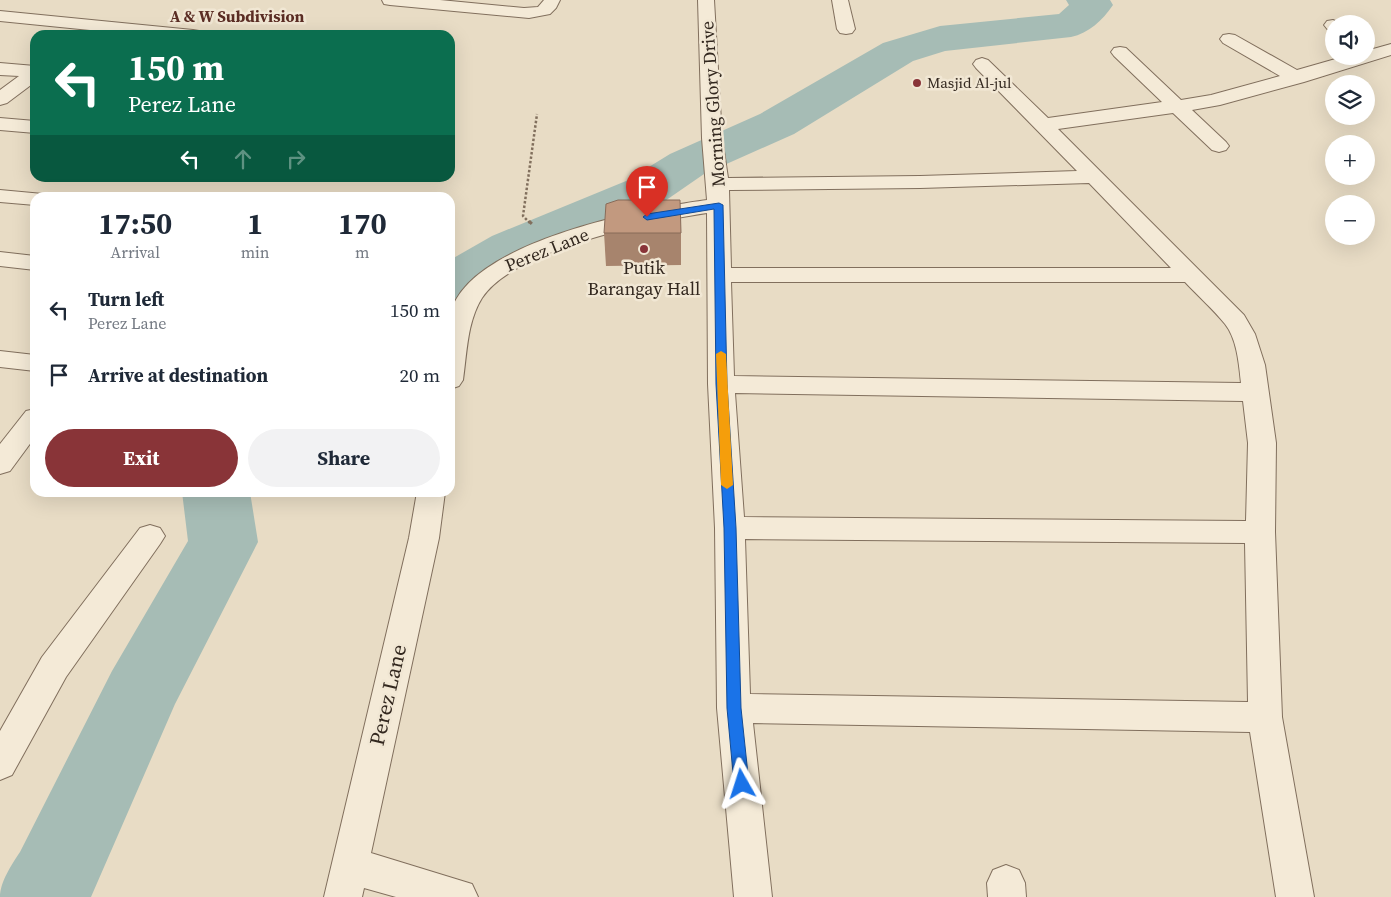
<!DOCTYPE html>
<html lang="en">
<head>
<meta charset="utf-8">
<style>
  :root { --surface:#fff; --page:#f2f2f3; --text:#1f2937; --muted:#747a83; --accent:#893438 }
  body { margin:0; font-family:"Source Serif 4",serif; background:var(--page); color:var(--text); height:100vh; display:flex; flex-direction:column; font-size:19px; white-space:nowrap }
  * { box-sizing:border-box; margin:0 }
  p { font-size:16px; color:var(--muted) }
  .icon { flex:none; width:28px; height:28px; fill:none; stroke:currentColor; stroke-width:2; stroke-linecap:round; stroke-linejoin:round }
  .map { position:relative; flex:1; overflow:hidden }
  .drawer { position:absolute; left:30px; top:192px; width:425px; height:305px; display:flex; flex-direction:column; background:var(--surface); border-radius:15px; box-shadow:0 5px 20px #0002 }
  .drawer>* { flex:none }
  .hud { position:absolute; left:30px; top:30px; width:425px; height:152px; border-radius:15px; box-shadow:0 5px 20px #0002; background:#0b6e4f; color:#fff; overflow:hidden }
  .controls { position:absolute; left:1325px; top:15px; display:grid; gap:10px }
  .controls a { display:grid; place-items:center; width:50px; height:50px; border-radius:50%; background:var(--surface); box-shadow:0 5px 20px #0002; font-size:25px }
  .pin { position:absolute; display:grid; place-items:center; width:42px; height:42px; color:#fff; margin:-51px -21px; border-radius:50% 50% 50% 0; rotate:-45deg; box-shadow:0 0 5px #0007 }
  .pin .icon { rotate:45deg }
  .me { position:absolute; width:55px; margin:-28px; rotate:354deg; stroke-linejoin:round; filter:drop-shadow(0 0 4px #0008) }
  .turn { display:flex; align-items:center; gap:18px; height:105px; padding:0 15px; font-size:22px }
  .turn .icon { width:65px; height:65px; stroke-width:2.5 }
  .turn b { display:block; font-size:35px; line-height:42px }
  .lanes { display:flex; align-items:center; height:48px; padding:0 15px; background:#0003; justify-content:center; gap:25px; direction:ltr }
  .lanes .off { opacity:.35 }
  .eta { display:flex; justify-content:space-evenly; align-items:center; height:85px; text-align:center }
  .eta b { font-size:30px; font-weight:700; line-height:35px }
  .button { display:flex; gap:10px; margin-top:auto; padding:10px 15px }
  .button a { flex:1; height:58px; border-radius:30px; background:var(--accent); color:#fff; font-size:20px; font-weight:700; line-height:58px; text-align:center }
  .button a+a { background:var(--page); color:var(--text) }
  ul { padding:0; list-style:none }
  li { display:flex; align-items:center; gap:15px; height:65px; padding:0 15px }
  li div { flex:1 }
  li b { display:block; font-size:19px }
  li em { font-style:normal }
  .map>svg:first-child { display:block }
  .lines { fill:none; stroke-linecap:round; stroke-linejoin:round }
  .river { fill:#a6bcb5; fill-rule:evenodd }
  .street-casing { stroke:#816f5d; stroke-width:2 }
  .path-far1 { stroke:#816f5d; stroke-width:2.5; stroke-dasharray:2.5 2; stroke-linecap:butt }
  .path { stroke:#816f5d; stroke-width:3; stroke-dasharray:4 2.5; stroke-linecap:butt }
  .street { fill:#f4ead7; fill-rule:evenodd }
  .wall { fill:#a7846d }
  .building { fill:#c2997f; stroke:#886b59 }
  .route { fill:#1a73e8; stroke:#114b97 }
  .slow { fill:#f59e0b }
  .poi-dot { fill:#893438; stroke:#f1e7d4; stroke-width:2 }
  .labels { text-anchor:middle; stroke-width:5; stroke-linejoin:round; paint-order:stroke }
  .far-poi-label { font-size:15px; fill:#33281f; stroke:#f1e7d4; text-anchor:start }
  .far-neighbourhood-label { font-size:16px; font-weight:bold; fill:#5b2d24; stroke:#f1e7d4 }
  .street-label { font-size:18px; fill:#33281f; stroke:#f1e7d4 }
  .poi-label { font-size:18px; fill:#33281f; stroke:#f1e7d4 }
  .near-street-label { font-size:21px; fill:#33281f; stroke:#f1e7d4 }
</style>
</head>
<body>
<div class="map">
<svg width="1391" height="897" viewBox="0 0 1391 897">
  <rect width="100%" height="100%" fill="#e8dcc5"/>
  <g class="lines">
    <g class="river">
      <path d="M1066 0H1110L1113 5C1102 21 1089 33 1071 37L945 51 913 61 794 134 704 174 662 203 530 258 470 295 450 300V260L492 236 626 181 670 154 760 114 883 43 940 26 1059 14 1069 5Z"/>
      <path d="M182 492H250L258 542 175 704 91 897H0C0 882 12 864 20 852L112 671 188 541Z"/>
    </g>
    <g class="street-casing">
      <g id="street">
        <polygon points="382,0 440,0 524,8 538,7 544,0 560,0 556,8 550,14 529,18 390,5 384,4"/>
        <path d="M698 0H714L722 138 728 178 920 176 1077 171 976 68 973 64 976 60 982 58 988 60 1048 118 1162 102 1114 56 1111 52 1114 48 1120 47 1126 48 1181 100 1211 95 1280 76 1223 43 1220 39 1223 35 1229 34 1235 35 1297 70 1346 56H1366V51L1391 44V55L1304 82 1220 105 1192 110 1226 142 1229 146 1226 150 1219 152 1212 150 1173 113 1058 129 1244 315 1255 334 1265 365 1276 443 1275 532 1282 717 1314 897H1276L1250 732 753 723 772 897H734L717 708 715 528 708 384 707 213C652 221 514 249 482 298 467 322 467 353 463 380L459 386 450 389C450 372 450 356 450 339 450 332 449 323 450 316 464 242 646 208 707 200L702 138ZM1089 183 1171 268H731L729 190 920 188ZM731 282H1185C1198 296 1213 309 1225 324 1237 339 1239 364 1241 383L734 376ZM735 393 1243 401 1248 443 1246 521 744 517ZM745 539 1245 543 1248 702 750 694Z"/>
        <polygon points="832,0 848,0 855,29 852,33 846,34 840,33 837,29"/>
        <polygon points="0,11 193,30 199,31 202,35 140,35 0,21"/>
        <polygon points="1333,20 1341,24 1334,24 1334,31 1328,30 1324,25 1327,21"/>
        <polygon points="0,63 35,66 35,82 7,103 0,105 0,90 19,76 0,75"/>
        <polygon points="0,118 35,121 35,133 0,130"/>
        <polygon points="0,190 43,194 45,198 35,198 35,205 0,202"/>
        <polygon points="0,252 35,256 35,270 0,266"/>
        <polygon points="0,351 35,355 35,371 0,367"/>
        <polygon points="35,409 35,437 10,471 0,474 0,444 26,411"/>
        <polygon points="417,492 445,492 439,538 371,853 472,884 478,897 396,897 364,888 362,897 324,897 409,538"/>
        <polygon points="150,525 160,528 165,536 160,544 66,677 12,775 0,780 0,731 42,657 140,528"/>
        <polygon points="1006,865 1019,870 1025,883 1026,897 988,897 987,883 993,870"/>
      </g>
    </g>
    <polyline class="path-far1" points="530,223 523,216 537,114"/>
    <polyline class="path" points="529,221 533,225"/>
    <use href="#street" class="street"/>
  </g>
  <polygon class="wall" points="604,233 681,233 681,265 606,266"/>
  <polygon class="building" points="618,200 680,200 681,233 604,233 606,204"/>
  <polygon class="route" points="719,203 723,205 727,384 736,528 741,708 749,784 747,788 742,790 736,788 734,784 727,708 724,528 716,384 714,209 647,220 643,217 647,214"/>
  <polygon class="slow" points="721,351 726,354 733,485 727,489 721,485 716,354"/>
  <g class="poi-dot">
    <circle cx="917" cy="83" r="5"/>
    <circle cx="644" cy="249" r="5"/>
  </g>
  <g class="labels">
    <g class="far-poi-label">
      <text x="927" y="88">Masjid Al-jul</text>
    </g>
    <g class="far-neighbourhood-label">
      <text x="237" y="22">A &amp; W Subdivision</text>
    </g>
    <g class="street-label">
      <text transform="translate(713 104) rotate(-94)" y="6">Morning Glory Drive</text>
      <text transform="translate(547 250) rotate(-22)" y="6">Perez Lane</text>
    </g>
    <g class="poi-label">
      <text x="644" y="274">Putik<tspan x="644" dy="21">Barangay Hall</tspan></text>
    </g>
    <g class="near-street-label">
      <text transform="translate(388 695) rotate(-77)" y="7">Perez Lane</text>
    </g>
  </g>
</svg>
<div class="controls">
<a><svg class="icon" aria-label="sound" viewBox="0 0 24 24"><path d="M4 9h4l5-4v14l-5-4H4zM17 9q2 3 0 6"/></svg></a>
<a><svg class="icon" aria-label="layers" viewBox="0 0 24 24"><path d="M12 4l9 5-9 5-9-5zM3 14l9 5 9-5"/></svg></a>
<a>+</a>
<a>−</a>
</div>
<div class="pin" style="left:647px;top:217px;background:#d93025"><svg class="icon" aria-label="arrive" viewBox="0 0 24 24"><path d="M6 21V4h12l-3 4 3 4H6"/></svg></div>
<svg class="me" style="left:742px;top:784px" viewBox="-20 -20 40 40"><path d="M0-17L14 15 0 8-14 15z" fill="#1a73e8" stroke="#fff" stroke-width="4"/></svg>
<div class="hud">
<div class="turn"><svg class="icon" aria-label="left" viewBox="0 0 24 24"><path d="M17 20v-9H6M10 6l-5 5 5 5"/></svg><div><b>150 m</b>Perez Lane</div></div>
<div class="lanes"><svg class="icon" aria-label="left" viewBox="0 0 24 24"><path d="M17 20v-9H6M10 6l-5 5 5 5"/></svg><svg class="icon off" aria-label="ahead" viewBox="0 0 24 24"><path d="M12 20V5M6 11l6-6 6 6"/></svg><svg class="icon off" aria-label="right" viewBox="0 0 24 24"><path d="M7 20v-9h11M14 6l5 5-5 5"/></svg></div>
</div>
<section class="drawer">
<div class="eta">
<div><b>17:50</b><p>Arrival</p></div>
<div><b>1</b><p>min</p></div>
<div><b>170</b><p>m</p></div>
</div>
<ul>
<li><svg class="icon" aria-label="left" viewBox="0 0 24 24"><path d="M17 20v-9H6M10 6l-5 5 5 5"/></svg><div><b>Turn left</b><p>Perez Lane</p></div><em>150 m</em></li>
<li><svg class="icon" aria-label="arrive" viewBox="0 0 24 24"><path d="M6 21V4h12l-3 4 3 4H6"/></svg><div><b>Arrive at destination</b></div><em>20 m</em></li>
</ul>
<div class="button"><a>Exit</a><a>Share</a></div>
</section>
</div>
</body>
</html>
